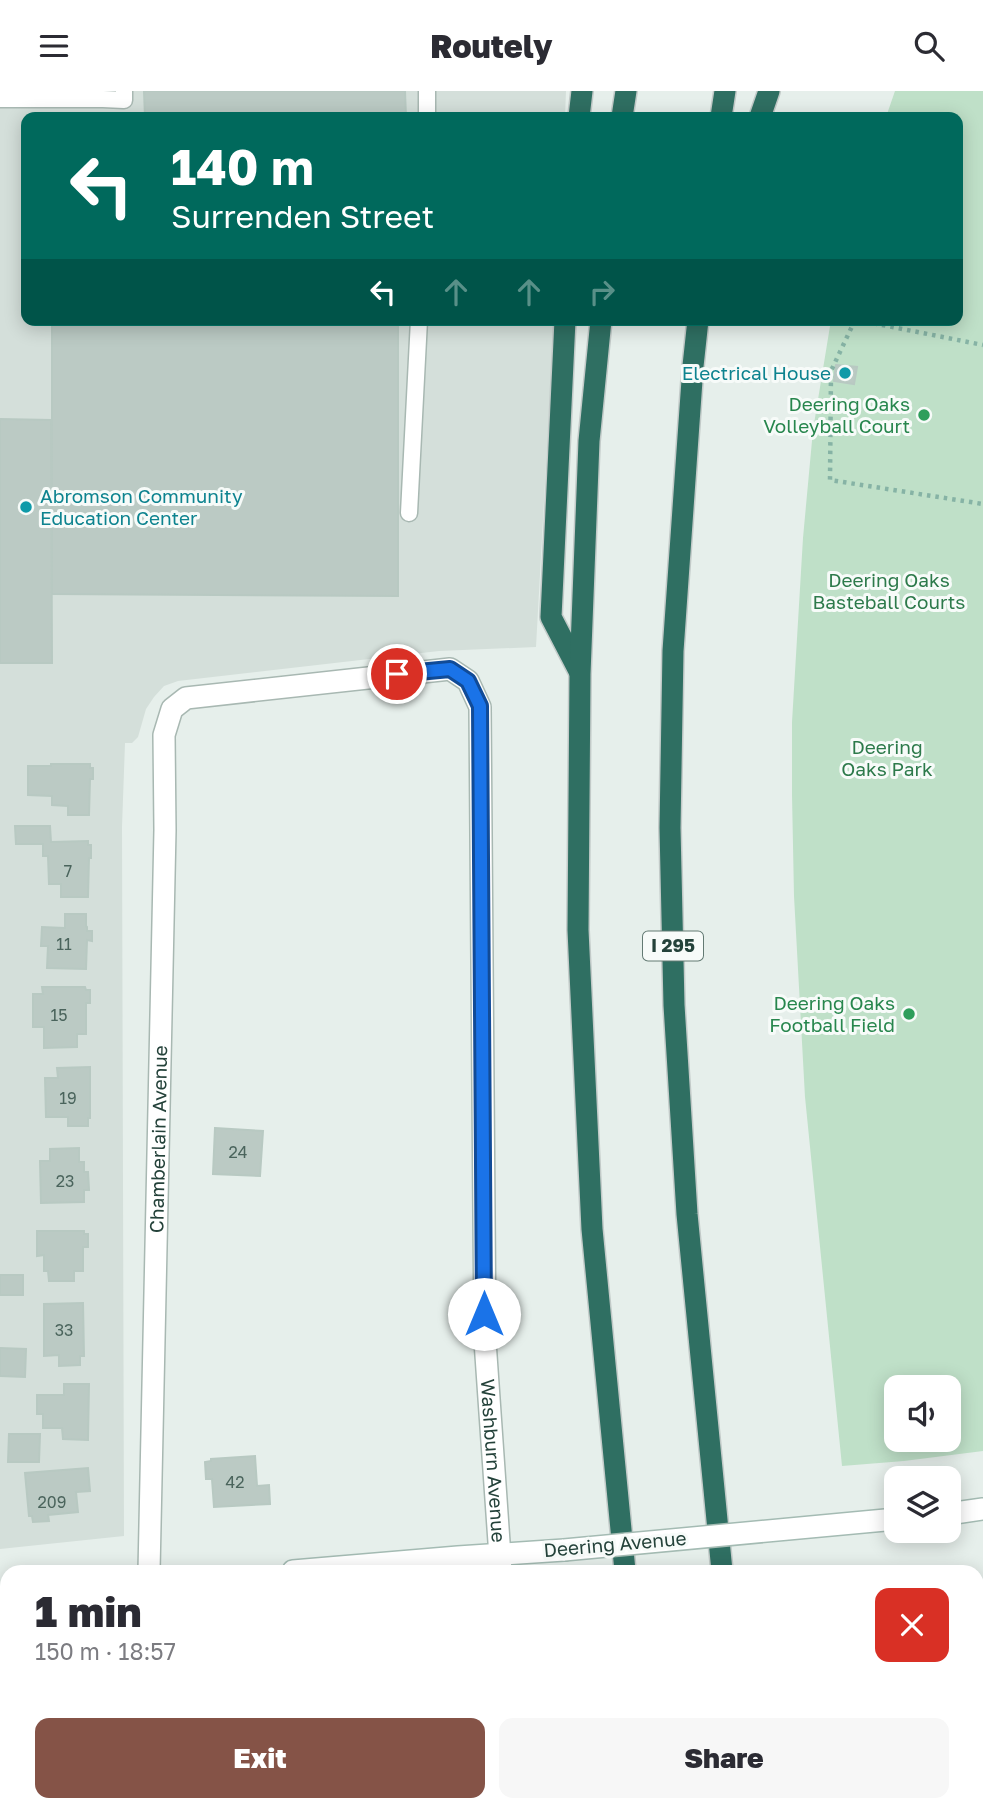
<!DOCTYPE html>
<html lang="en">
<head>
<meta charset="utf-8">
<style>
  :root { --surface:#fff; --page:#f7f7f7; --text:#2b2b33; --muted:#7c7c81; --accent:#855347 }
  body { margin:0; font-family:"Golos Text",sans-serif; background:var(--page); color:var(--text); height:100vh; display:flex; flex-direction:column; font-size:26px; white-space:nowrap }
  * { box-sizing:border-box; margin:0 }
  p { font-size:23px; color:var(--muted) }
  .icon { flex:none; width:38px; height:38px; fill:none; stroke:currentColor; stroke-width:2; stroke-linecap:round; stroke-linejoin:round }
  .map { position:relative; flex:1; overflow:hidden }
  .panel { position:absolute; left:0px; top:1474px; width:984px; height:247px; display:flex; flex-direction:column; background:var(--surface); border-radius:21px 21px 0 0; box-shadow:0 4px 18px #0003 }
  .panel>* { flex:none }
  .top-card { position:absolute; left:21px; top:21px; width:942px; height:214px; border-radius:14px; box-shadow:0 4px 18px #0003; background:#00695c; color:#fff; overflow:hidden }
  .fabs { position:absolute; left:884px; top:1284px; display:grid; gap:14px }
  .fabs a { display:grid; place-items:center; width:77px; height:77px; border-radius:14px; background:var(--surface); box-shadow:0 4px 18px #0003; font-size:35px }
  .pin { position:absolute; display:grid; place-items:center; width:60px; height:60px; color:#fff; margin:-30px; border:4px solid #fff; border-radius:50%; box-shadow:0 2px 7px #0007 }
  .me { position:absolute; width:77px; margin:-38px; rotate:0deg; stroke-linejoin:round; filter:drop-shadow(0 0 5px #0008) }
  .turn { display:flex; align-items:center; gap:24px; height:147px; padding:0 35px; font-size:32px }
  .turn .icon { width:91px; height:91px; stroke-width:2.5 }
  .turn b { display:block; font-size:49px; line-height:60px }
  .lanes { display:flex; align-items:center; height:66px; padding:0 35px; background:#0003; justify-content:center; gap:35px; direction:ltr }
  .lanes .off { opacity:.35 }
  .round { display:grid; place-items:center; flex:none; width:74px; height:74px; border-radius:14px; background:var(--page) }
  .overview { display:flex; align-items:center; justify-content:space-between; height:119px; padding:0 35px }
  h1 { font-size:42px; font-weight:800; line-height:52px }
  .cta { display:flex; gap:14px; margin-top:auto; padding:14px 35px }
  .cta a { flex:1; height:80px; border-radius:14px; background:var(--accent); color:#fff; font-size:28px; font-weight:800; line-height:80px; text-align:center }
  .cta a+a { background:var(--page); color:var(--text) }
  header { display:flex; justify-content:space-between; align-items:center; height:91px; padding:0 35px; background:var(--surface); font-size:32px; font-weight:800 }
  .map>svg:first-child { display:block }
  .built { fill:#d4dfda }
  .green { fill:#bfe0c8; fill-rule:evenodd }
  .building { fill:#bbcac4; stroke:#b8c9c2; stroke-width:2 }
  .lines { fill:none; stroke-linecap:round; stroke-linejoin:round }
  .service-casing { stroke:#a8b8b2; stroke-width:19 }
  .minor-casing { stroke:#a8b8b2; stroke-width:24 }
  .secondary-casing { stroke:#a4bbb3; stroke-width:24 }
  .motorway-casing { stroke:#c2cac8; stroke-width:24 }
  .path { stroke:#86b3a5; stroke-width:4.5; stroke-dasharray:3.5 5; stroke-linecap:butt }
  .service { stroke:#fff; stroke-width:16 }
  .minor { stroke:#fff; stroke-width:21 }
  .secondary { stroke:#fff; stroke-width:21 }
  .motorway { stroke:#2f6f62; stroke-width:21 }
  .secondary-bridge-casing { stroke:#a4bbb3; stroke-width:24; stroke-linecap:butt }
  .secondary-bridge { stroke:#fff; stroke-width:21 }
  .route-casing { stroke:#114b97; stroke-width:18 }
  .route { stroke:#1a73e8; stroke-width:12 }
  .culture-dot { fill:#0f9aa8; stroke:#f7fbf9; stroke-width:2.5 }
  .leisure-dot { fill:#2e9e5b; stroke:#f7fbf9; stroke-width:2.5 }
  .labels { text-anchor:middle; stroke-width:6; stroke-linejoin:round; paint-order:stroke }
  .number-label { font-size:16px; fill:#4a645c }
  .shield { fill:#f7fbf9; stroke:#637a73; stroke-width:2 }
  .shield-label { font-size:18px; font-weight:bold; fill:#24423a }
  .culture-label { font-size:19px; fill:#0d838f; stroke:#f7fbf9; text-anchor:end }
  .leisure-label { font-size:19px; fill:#27864d; stroke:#f7fbf9; text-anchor:end }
  .park-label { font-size:19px; fill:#2d7a4b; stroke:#f7fbf9 }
  .street-label { font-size:19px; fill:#24423a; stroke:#f7fbf9 }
</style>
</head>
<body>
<header><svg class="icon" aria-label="menu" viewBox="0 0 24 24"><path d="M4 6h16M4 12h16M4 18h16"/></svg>Routely<svg class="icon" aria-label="search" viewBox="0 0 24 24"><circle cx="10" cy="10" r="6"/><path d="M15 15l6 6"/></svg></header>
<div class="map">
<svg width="983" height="1720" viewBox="0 0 983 1720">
  <rect width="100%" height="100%" fill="#e6efeb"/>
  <g class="built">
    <polygon points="0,0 566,0 565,26 26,26 26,229 554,229 536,556 439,560 178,590 164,595 154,606 146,618 138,646 132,652 125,652 122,736 124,1445 0,1458"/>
    <polygon points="0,1558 7,1558 7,1713 47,1713 54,1720 0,1720"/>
  </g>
  <path class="green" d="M895 0H983V1360L904 1370 842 1375 805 1006 794 805 792 704V631L803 447 813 339 831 229H957V26H886ZM896 1297H948V1349H896Z"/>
  <g class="building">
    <polygon points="144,0 405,0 406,26 145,26"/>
    <polygon points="52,229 398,229 398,505 52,503"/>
    <polygon points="836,274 857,276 854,293 834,290"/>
    <polygon points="0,328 51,329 52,572 0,572"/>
    <polygon points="51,673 90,673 90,677 93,677 93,688 90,688 89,724 68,724 68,715 52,714 52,705 28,704 28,675 51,675"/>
    <polygon points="15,735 50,735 51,751 88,750 88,754 91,754 91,767 89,767 88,806 61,806 61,793 49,793 48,765 43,765 43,753 16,753"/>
    <polygon points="65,823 86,823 86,835 87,836 87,840 92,840 92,850 87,849 86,878 47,877 48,855 41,855 42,836 65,837"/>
    <polygon points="42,896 85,896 86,899 90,899 90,912 86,912 86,943 77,943 77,956 44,957 44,936 33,936 33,903 43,903"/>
    <polygon points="90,976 90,1027 88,1027 88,1035 68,1035 68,1026 46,1026 45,987 58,987 57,977"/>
    <polygon points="215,1037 263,1040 260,1085 213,1083"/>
    <polygon points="79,1057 79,1071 84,1071 84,1081 88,1081 89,1099 84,1099 84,1111 41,1112 40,1070 50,1070 50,1058"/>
    <polygon points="37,1140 84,1140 84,1143 88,1143 88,1156 83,1156 83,1180 74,1180 74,1190 49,1190 48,1180 44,1180 44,1164 37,1165"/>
    <rect x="0" y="1184" width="23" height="20"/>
    <polygon points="83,1212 84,1265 80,1265 80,1274 59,1275 59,1264 44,1265 44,1213"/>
    <polygon points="0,1257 26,1258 25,1286 0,1285"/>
    <polygon points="64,1293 89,1293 88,1349 63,1348 62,1337 43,1337 43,1323 37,1323 37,1304 64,1304"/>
    <polygon points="9,1343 40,1343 39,1371 8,1371"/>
    <polygon points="255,1365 257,1395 269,1394 270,1413 214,1416 212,1388 206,1388 205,1371 211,1370 211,1368"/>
    <polygon points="88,1377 90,1400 76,1401 78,1421 48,1424 49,1430 33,1431 32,1425 29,1425 25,1382"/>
  </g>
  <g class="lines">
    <g class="service-casing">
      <g id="service">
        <polyline points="0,8 103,8 124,9 124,0"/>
        <polyline points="427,26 427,0"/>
        <polyline points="409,422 419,229"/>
        <polyline points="31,1720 32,1713"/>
      </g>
    </g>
    <g class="minor-casing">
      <g id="minor">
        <path id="s1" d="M149 1480 165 739 164 644 172 618 186 607 450 578 468 590 480 616 485 1250 501 1480"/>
        <polyline points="67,1713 73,1720"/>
        <polyline points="528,1713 528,1720"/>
      </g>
    </g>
    <g class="secondary-casing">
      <g id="secondary">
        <polyline points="948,1423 983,1418"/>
        <polyline points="293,1480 458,1466 564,1459"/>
        <polyline points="0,1506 7,1505"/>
      </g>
    </g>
    <g class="motorway-casing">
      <g id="motorway">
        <polyline points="579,26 582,0"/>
        <polyline points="622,26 626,0"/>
        <polyline points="721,26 725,0"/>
        <polyline points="760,26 769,0"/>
        <polyline points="565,229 551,526 579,580"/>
        <polyline points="601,229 589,350 580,583 578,839 592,1138 625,1480"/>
        <polyline points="698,229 693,275 673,560 670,737 674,914 687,1123 722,1480"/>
        <polyline points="647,1713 648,1720"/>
        <polyline points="745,1713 745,1720"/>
      </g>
    </g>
    <g class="path">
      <polyline points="855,229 831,280 830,389 983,413"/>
      <polyline points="857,229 983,254"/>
    </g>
    <use href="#service" class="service"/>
    <use href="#minor" class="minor"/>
    <use href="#secondary" class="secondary"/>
    <use href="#motorway" class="motorway"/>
    <g class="secondary-bridge-casing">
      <polyline id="secondary-bridge" points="564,1459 896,1428"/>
    </g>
    <use href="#secondary-bridge" class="secondary-bridge"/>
  </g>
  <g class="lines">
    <g class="route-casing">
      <polyline id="route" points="397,583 450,578 468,590 480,615 484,1223"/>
    </g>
    <use href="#route" class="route"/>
  </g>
  <g class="culture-dot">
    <circle cx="845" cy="282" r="7"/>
    <circle cx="26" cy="416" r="7"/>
  </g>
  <g class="leisure-dot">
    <circle cx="924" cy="324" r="7"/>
    <circle cx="909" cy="923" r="7"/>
  </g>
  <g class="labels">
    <g class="number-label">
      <text x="68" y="786">7</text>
      <text x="64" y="859">11</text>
      <text x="59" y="930">15</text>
      <text x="68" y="1013">19</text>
      <text x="238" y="1067">24</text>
      <text x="65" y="1096">23</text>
      <text x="64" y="1245">33</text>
      <text x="235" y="1397">42</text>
      <text x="52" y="1417">209</text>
    </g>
    <rect class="shield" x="643" y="840.5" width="60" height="29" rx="5"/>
    <g class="shield-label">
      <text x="673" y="861">I 295</text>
    </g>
    <g class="culture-label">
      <text x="831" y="289">Electrical House</text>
      <text x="40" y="412" text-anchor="start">Abromson Community<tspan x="40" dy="22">Education Center</tspan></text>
    </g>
    <g class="leisure-label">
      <text x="910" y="320">Deering Oaks<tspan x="910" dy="22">Volleyball Court</tspan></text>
      <text x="895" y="919">Deering Oaks<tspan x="895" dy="22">Football Field</tspan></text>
    </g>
    <g class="park-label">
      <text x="889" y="496">Deering Oaks<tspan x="889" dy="22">Basteball Courts</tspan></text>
      <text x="887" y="663">Deering<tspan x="887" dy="22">Oaks Park</tspan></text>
    </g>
    <g class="street-label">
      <text dy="7" stroke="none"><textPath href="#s1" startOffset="432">Chamberlain Avenue</textPath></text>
      <text dy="7" stroke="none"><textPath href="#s1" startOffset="1951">Washburn Avenue</textPath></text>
      <text transform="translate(615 1453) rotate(-5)" y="7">Deering Avenue</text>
    </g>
  </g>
</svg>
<div class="fabs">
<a><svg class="icon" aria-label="sound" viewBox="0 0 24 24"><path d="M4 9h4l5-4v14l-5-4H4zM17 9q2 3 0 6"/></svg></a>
<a><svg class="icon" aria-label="layers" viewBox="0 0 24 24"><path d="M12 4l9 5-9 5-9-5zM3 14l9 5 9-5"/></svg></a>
</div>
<div class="pin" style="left:397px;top:583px;background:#d93025"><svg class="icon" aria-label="arrive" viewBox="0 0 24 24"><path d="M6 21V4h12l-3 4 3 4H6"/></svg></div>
<svg class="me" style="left:484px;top:1223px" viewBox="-20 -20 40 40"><circle r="19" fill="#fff"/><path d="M0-13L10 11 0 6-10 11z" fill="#1a73e8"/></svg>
<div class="top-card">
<div class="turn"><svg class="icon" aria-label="left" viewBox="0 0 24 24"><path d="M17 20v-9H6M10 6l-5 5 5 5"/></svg><div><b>140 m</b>Surrenden Street</div></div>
<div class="lanes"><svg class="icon" aria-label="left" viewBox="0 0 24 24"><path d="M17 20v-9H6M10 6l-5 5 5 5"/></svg><svg class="icon off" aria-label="ahead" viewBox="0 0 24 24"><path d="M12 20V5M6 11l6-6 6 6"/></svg><svg class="icon off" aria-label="ahead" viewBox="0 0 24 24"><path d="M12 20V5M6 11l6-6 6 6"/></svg><svg class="icon off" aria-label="right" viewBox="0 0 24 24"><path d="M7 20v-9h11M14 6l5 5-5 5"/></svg></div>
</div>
<section class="panel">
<div class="overview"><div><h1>1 min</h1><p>150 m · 18:57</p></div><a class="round" style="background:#d93025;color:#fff"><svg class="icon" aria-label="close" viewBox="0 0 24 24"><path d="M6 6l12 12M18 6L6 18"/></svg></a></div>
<div class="cta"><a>Exit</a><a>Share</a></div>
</section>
</div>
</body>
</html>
